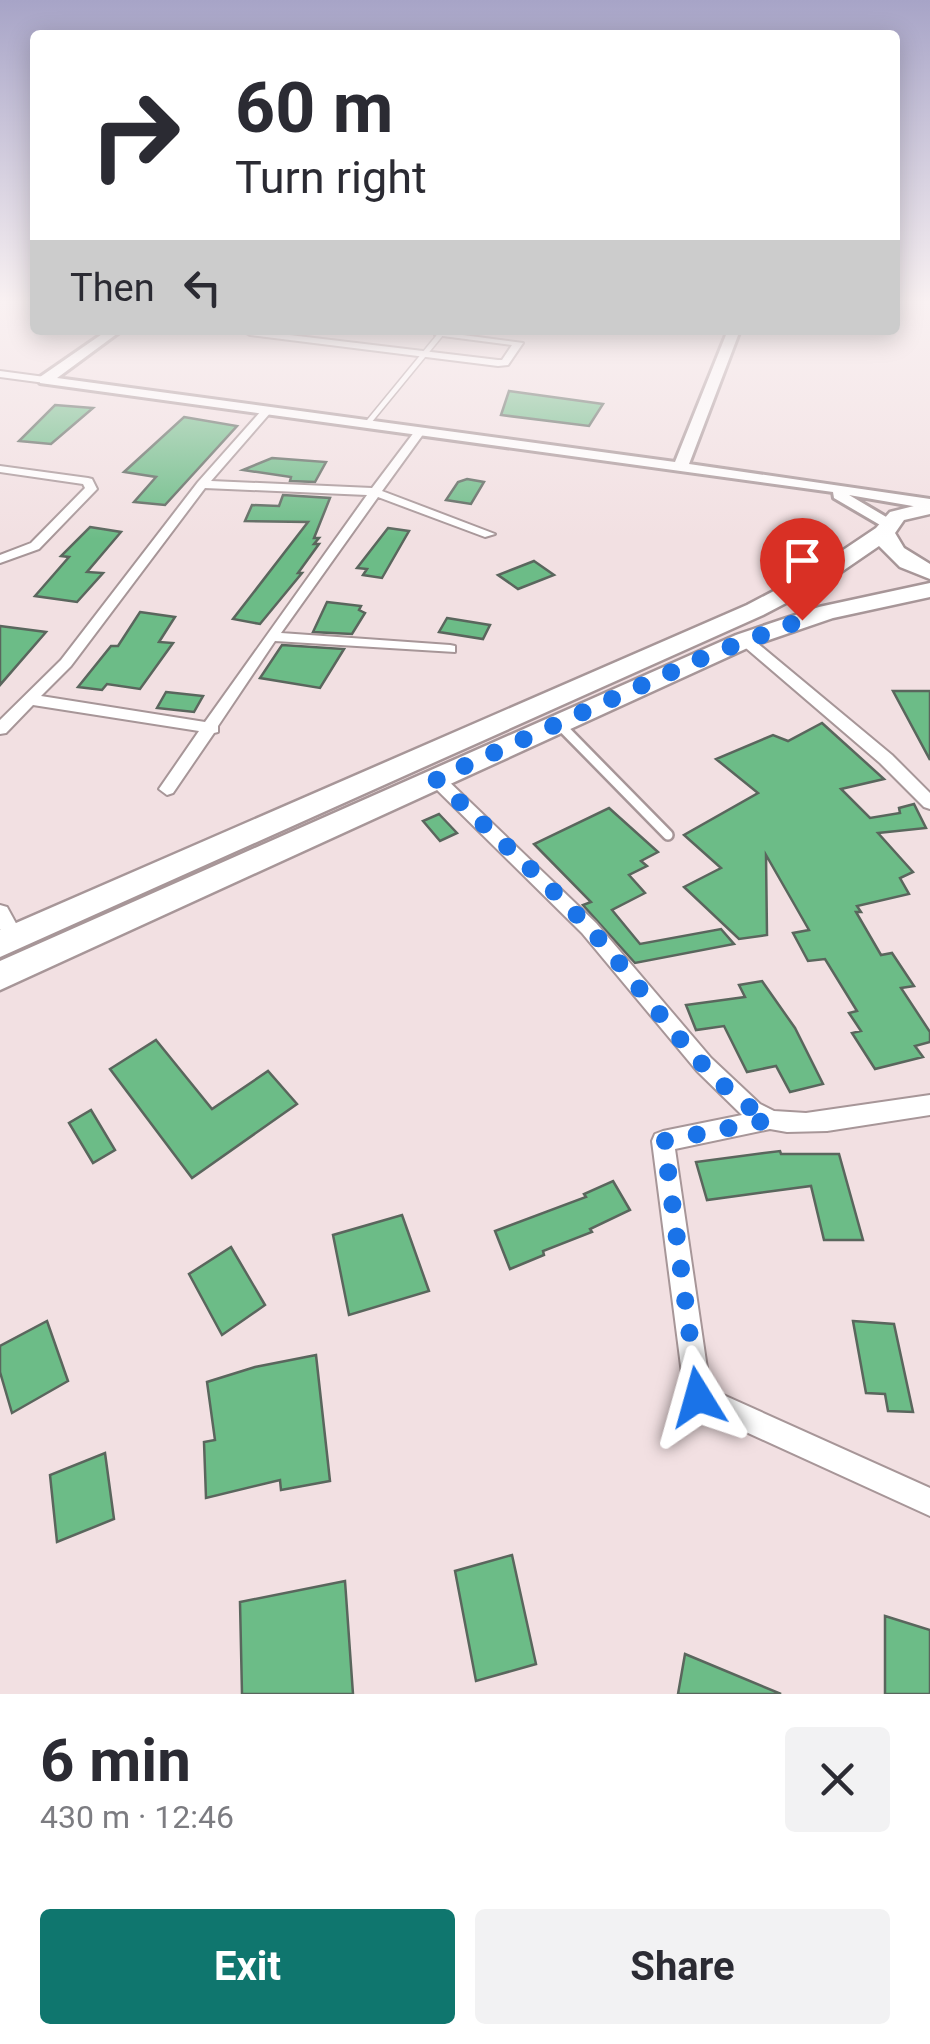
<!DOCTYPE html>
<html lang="en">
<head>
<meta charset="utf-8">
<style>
  :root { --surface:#fff; --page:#f2f2f3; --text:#2b2b33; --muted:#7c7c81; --accent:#0f766e }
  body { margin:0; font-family:Roboto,sans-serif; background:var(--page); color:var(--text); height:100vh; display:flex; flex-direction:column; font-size:38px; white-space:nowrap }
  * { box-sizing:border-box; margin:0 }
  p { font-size:32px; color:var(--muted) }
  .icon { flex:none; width:55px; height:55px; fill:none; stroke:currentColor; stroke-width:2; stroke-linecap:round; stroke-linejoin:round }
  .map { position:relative; height:1694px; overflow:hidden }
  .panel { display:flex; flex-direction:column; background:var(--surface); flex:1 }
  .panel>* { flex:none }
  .hud { position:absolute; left:30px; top:30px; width:870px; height:305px; border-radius:10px; box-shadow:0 5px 25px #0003; background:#fff; color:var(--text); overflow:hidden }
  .pin { position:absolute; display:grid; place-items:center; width:85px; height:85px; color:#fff; margin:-102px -42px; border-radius:50% 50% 50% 0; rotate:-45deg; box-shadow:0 0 10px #0007 }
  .pin .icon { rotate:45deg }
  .me { position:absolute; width:110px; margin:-55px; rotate:352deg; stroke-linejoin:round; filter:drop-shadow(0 0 8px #0008) }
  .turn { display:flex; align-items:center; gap:35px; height:210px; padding:0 40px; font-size:45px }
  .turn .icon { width:130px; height:130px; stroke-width:2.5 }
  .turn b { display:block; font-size:70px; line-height:85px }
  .then { display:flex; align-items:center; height:95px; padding:0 40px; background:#0003; gap:20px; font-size:38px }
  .round { display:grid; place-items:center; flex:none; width:105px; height:105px; border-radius:10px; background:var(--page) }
  .headline { display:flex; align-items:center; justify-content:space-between; height:170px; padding:0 40px }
  h1 { font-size:60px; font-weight:700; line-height:75px }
  .cta { display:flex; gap:20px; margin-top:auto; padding:20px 40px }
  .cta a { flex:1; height:115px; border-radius:10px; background:var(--accent); color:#fff; font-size:40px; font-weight:700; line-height:115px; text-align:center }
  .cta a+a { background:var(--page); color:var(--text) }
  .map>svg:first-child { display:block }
  .building { fill:#6cbc87; stroke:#5a665d; stroke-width:2.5 }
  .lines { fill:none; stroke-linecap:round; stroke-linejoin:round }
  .service-far1-casing { stroke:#a79698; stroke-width:8 }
  .service-casing { stroke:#a79698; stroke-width:14 }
  .minor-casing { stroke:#a79698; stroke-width:4 }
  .tertiary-casing { stroke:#a79698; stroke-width:6 }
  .primary-casing { stroke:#a79698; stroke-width:5 }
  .service-far1 { stroke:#fff; stroke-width:5 }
  .service { stroke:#fff; stroke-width:9 }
  .minor { fill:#fff; fill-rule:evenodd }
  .tertiary { fill:#fff; fill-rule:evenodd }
  .primary { fill:#fff; fill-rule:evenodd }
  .route { stroke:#1a73e8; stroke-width:18; stroke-dasharray:0 32.4 }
</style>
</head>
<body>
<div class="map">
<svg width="930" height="1694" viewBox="0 0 930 1694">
  <rect width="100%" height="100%" fill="#f2e0e2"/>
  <g class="building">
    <polygon points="509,391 603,404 589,426 501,415"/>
    <polygon points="55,405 93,408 51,444 19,441"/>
    <polygon points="184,417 237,426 165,505 134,502 156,477 124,472"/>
    <polygon points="272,458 326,462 315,482 290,481 291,477 243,470"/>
    <polygon points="467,479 484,482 471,504 446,500 458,482"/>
    <polygon points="283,495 330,498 314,538 319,538 314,544 319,544 298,573 302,573 260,624 233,619 308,522 245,521 252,505 279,506"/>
    <polygon points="90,527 121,532 87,572 103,573 77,602 35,596 69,557 61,556"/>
    <polygon points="388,528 409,531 382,578 363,575 367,569 357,568"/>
    <polygon points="534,561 554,575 518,589 498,575"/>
    <polygon points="327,602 361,606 359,610 365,613 352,634 313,632"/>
    <polygon points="140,612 175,617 159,642 173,643 140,689 107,684 102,690 78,687 111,646 118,646"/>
    <polygon points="447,618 490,625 483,639 439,632"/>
    <polygon points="0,626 46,632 0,685"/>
    <polygon points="282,645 344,649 320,688 260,678"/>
    <polygon points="893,691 930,691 930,760"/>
    <polygon points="166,692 203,696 194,712 157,708"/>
    <polygon points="822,723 884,779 841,789 870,818 900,813 899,808 914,804 926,828 878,833 913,872 900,878 909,894 857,906 861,912 856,912 881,955 892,953 914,986 901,988 930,1032 930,1042 915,1046 923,1057 875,1069 852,1033 861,1031 849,1013 857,1011 825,959 808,961 793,933 809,930 766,855 767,935 739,939 684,887 721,868 684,835 758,793 716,759 773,735 788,741"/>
    <polygon points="609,808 658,852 641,861 647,866 629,875 645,893 612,910 640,944 721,929 734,944 635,963 583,905 591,902 534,844"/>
    <polygon points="439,814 457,833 440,841 423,821"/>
    <polygon points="762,981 795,1028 823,1084 790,1092 776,1066 747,1072 724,1026 696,1030 686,1005 745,997 739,985"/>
    <polygon points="156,1040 212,1109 268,1071 297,1104 192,1178 110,1069"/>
    <polygon points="91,1110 115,1150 93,1163 69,1123"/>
    <polygon points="780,1151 781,1154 839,1154 863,1240 824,1240 811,1186 707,1200 696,1162"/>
    <polygon points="613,1181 630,1210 590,1229 592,1232 543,1251 544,1255 510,1269 495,1231 586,1197 584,1194"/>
    <polygon points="402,1215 429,1291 349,1315 333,1235"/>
    <polygon points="231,1247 265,1305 222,1335 189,1274"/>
    <polygon points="47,1321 68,1381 12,1413 0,1372 0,1346"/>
    <polygon points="853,1321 894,1324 913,1412 888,1411 885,1394 866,1393"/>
    <polygon points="316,1355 330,1481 281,1490 280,1480 206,1498 204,1442 215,1440 207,1382 255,1367"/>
    <polygon points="105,1453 114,1519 57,1542 50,1475"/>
    <polygon points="512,1555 536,1664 476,1681 455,1571"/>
    <polygon points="345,1581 353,1694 242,1694 240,1602"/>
    <polygon points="885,1616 930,1630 930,1694 885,1694"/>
    <polygon points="685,1654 781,1694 678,1694"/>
  </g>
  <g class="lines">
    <g class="service-far1-casing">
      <polyline id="service-far1" points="367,424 440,335"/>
    </g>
    <g class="service-casing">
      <polyline id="service" points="560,725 668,835"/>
    </g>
    <g class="minor-casing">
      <g id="minor">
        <polygon points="247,330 498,360 502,360 512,345 435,335 440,332 523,343 508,365 498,366 250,335 245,332"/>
        <polygon points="0,371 45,377 50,380 45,383 0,377"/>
        <path d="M262 410 271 412 211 481 372 488 415 431 419 430 424 433 382 491 495 534 485 537 378 497 281 633 450 645 455 646V652L275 641 218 726V732L214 733 173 793 167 795 159 789 199 731 33 705 6 733 0 734V720L61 660 198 482ZM205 488 367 495 205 722 41 696 71 666Z"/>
        <polygon points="0,466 88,478 92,479 97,489 39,549 0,563 0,555 31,543 85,488 83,484 0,472"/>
        <polygon points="745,636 750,637 892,755 930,793 930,809 924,807 880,763 740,643 738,640"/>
        <polygon points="436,773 442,775 596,923 711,1058 760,1104 774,1111 806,1113 930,1095 930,1115 827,1131 787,1132 770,1129 675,1149 710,1389 930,1488 930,1516 689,1406 685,1397 652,1141 655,1134 663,1131 742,1115 697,1071 582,933 430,783 428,779"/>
        <polygon points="0,905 7,907 24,938 22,943 8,943 0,929"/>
      </g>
    </g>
    <g class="tertiary-casing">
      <polygon id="tertiary" points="108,330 122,330 57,378 675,462 728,330 740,330 689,464 930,499 930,509 849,495 893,521 893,527 887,529 834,498 833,492 40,383 40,377"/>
    </g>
    <g class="primary-casing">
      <g id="primary">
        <polygon points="930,502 930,514 904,520 895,533 904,548 930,564 930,579 900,567 879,546 828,581 763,615 0,957 0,930 747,605 812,571 876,528 890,512"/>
        <polygon points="930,583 930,597 833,618 754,645 0,990 0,961 736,635 819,607"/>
      </g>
    </g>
    <use href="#service-far1" class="service-far1"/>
    <use href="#service" class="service"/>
    <use href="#minor" class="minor"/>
    <use href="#tertiary" class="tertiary"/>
    <use href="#primary" class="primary"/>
  </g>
  <linearGradient id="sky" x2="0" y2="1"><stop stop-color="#a7a4c7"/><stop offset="0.56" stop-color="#f9f1f2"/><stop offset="1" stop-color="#f9f1f2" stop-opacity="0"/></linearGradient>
  <rect width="930" height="539" fill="url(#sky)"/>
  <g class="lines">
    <path class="route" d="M698 1397 664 1141 769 1120C700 1080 645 989 591 930 542 877 487 829 436 779L711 654 802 620"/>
  </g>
</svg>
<div class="pin" style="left:802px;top:620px;background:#d93025"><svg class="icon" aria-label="arrive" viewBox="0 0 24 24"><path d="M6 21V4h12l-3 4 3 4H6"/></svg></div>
<svg class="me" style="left:698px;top:1397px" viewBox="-20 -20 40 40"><path d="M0-17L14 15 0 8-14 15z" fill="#1a73e8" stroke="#fff" stroke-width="4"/></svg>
<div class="hud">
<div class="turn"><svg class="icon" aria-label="right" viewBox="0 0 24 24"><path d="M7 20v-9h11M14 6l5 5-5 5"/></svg><div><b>60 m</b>Turn right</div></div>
<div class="then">Then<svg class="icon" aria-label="left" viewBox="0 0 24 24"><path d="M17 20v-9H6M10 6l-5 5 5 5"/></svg></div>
</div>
</div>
<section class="panel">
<div class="headline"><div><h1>6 min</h1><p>430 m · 12:46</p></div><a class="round"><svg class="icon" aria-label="close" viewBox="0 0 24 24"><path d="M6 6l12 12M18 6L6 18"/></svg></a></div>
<div class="cta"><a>Exit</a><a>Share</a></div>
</section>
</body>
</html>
